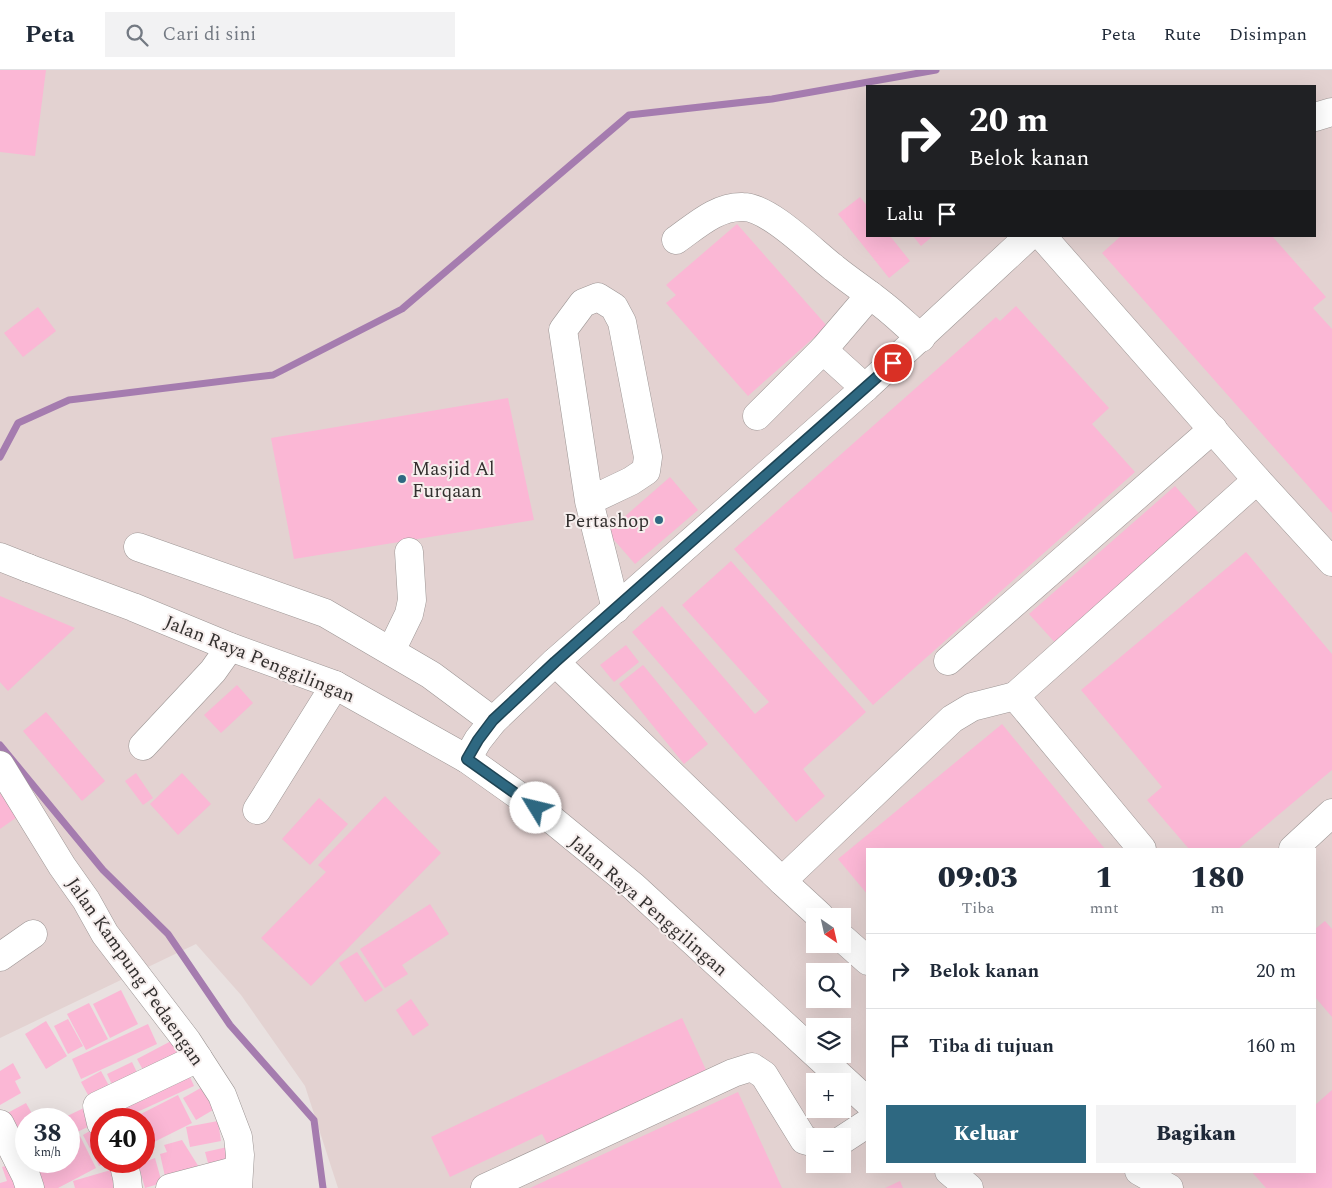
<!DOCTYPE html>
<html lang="id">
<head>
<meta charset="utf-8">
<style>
  :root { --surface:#fff; --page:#f2f2f3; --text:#1f2937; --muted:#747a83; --line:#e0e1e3; --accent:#2e6881 }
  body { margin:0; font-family:Spectral,serif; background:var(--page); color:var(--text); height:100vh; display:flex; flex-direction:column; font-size:19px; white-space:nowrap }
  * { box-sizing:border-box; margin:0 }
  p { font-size:16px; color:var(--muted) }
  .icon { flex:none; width:28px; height:28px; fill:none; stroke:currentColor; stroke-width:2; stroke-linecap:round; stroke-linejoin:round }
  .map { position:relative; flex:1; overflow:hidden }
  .details { position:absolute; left:866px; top:778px; width:450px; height:325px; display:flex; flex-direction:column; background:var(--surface); border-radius:0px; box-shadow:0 5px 20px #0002 }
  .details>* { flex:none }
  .top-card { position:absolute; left:866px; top:15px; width:450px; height:152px; border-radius:0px; box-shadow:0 5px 20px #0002; background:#202124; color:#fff; overflow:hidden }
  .needle { width:32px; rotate:146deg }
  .buttons { position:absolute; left:806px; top:838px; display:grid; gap:10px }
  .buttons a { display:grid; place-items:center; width:45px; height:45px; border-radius:0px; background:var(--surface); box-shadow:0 5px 20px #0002; font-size:25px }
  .speed { position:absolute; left:15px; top:1038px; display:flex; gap:10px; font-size:25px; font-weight:700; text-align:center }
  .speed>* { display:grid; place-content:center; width:65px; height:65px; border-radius:50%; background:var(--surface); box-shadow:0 5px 20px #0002; line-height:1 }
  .speed small { font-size:12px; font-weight:400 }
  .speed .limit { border:8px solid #d22; background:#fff; color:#111 }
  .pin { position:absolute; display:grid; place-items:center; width:42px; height:42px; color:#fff; margin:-21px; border:2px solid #fff; border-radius:50%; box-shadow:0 1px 5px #0007 }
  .me { position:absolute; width:55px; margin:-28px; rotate:306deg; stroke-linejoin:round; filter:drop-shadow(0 0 4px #0008) }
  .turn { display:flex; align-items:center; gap:18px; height:105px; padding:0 20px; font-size:22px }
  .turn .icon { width:65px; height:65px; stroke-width:2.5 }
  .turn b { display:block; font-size:35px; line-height:42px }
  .then { display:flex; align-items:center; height:48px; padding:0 20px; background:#0003; gap:10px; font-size:19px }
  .eta { display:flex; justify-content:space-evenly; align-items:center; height:85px; text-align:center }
  .eta b { font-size:30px; font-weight:800; line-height:35px }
  .button { display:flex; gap:10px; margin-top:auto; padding:10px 20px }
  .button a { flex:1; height:58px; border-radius:0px; background:var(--accent); color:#fff; font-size:20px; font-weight:800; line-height:58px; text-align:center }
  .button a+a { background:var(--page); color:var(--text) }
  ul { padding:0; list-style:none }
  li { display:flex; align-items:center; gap:15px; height:75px; padding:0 20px; border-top:1px solid var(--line) }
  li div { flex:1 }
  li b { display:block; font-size:19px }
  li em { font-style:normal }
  header { display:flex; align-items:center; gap:30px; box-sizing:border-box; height:70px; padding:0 25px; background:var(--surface); border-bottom:1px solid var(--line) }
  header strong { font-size:24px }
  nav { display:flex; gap:28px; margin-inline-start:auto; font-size:18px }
  .search { width:350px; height:45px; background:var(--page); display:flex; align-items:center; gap:12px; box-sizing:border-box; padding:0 18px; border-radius:0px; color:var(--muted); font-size:19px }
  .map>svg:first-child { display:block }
  .built { fill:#e3d2d1; fill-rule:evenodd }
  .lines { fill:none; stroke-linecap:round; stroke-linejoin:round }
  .stream { stroke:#a57caf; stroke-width:7 }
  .building { fill:#fbb7d5 }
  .minor-casing { stroke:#9d9695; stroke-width:29 }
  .major-casing { stroke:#9d9695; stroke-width:29 }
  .minor { stroke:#fff; stroke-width:28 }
  .major { stroke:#fff; stroke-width:28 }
  .route-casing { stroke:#1e4454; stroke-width:12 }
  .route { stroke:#2e6881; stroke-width:9 }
  .poi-dot { fill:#2e6881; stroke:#f6eeed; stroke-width:2 }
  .labels { text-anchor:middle; stroke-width:4; stroke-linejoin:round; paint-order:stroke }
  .poi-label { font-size:19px; fill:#33302f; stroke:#f6eeed; text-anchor:start }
  .street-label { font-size:19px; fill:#33302f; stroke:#f6eeed }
</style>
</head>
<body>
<header>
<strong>Peta</strong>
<div class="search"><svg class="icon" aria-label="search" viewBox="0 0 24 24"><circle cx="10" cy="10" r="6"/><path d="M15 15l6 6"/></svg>Cari di sini</div>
<nav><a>Peta</a><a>Rute</a><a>Disimpan</a></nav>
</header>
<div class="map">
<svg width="1332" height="1118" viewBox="0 0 1332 1118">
  <rect width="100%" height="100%" fill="#e9e1e0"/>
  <path class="built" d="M0 0H1332V1118H338L305 1016 241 925 196 874 0 968ZM868 16H1315V166H868ZM868 779H1315V1101H868ZM815 846H842V874H815ZM815 901H842V929H815ZM815 956H842V984H815ZM815 1011H842V1039H815ZM815 1066H842V1094H815Z"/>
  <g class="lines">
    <g class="stream">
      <polyline points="0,387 18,353 69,330 273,305 402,239 629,45 772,29 936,0"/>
      <polyline points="0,675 103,800 168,864 230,955 314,1050 323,1118"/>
    </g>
  </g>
  <g class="building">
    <polygon points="0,0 46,0 35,86 0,82"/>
    <polygon points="860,127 868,137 868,166 890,166 910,191 889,208 838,144"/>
    <polygon points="737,154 827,256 748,326 666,233 676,225 666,215"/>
    <polygon points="913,166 933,166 921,176"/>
    <polygon points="1121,166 1272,166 1326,227 1313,238 1332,259 1332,443 1102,183"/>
    <polygon points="1016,236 1109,338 1092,354 1135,402 873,635 734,479 996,247 1000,251"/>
    <polygon points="38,237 56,261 23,287 4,263"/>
    <polygon points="508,328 534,450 294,489 271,368"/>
    <polygon points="670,407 698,440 635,494 607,462"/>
    <polygon points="1175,416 1204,449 1059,577 1029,544"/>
    <polygon points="1246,482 1332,584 1332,700 1238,779 1189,779 1147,730 1162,717 1081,620"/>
    <polygon points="731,491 866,642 803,699 825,726 796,752 632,562 662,536 755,644 769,632 682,535"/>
    <polygon points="0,526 75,558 8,621 0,612"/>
    <polygon points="626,575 639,592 614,612 600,595"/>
    <polygon points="643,595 708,674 684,694 619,614"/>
    <polygon points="237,615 253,633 221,663 204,645"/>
    <polygon points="46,642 105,711 82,731 23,661"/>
    <polygon points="1002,654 1105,779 868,779 868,825 838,789"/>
    <polygon points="136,703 153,728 143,735 125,711"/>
    <polygon points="182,703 211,734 178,765 150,734"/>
    <polygon points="0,723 17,747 0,759"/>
    <polygon points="385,726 441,783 311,916 261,868 326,802 318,795"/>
    <polygon points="319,728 348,754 310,795 282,769"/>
    <polygon points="430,834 449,864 402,895 408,904 385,918 360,879"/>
    <polygon points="1325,851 1332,859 1332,947 1315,927 1315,859"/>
    <polygon points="357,882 383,920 365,932 339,893"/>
    <polygon points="121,920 138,954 110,968 93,934"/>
    <polygon points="411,929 429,955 413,966 396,940"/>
    <polygon points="89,933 108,969 86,980 67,944"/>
    <polygon points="682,948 707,1002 549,1077 542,1064 450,1107 431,1067"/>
    <polygon points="68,949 83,976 68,984 54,956"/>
    <polygon points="46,951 67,986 46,999 25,964"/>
    <polygon points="148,954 157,974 81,1009 72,989"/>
    <polygon points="173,970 185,993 149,1011 137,989"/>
    <polygon points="132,992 142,1013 117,1025 107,1004"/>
    <polygon points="13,993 21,1008 15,1011 21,1023 0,1035 0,1001"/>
    <polygon points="186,998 194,1016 122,1049 105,1049"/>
    <polygon points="101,1001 114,1025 94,1036 81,1012"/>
    <polygon points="206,1015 218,1037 196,1050 183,1028"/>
    <polygon points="1332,1020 1332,1118 1266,1118 1251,1101 1315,1101 1315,1035"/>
    <polygon points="738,1022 782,1118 530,1118"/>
    <polygon points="178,1025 192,1053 144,1077 144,1049 131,1049"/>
    <polygon points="26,1033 35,1049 26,1049 26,1075 19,1079 2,1046"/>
    <polygon points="88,1036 96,1053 69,1066 69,1049 61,1049"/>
    <polygon points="218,1051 221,1071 190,1077 186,1057"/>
    <polygon points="98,1056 101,1063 101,1091 108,1091 99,1096 83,1065"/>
    <polygon points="80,1066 96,1098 58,1118 33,1118 33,1091 69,1091 69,1072"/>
    <polygon points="182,1070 202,1102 166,1111 160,1084 167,1082 164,1075"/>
    <polygon points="232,1076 236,1091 209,1097 205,1082"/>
    <polygon points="155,1088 162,1113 145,1118 138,1094"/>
    <polygon points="16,1093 24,1118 0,1118 0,1113 7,1111 2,1097"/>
    <polygon points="121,1097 122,1118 75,1118 73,1111"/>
    <polygon points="900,1111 903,1118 885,1118"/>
  </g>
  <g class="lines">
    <g class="minor-casing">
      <g id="minor">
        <polyline points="1315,47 1332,42"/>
        <polyline points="1042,166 1257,410 1332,492"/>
        <path d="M676 170C696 156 717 136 743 137 769 137 813 182 834 198 850 211 867 222 883 235 896 245 908 257 921 268"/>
        <polyline points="823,280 870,225"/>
        <polyline points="757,346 823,280 865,318"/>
        <polyline points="589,431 631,411 646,401 648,387 622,252 614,237 598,227 583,233 563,260 589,431 616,539"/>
        <polyline points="138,477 325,543 431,605 493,651"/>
        <polyline points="28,498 133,537 230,577 335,615 467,689 550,748 633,816 868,1032"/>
        <polyline points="391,581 409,544 412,530 409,482"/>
        <polyline points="948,591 1213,359"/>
        <polyline points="555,592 782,811"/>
        <polyline points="143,676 213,601 230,577"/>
        <polyline points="467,689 478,670 493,651 555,592 865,318 1029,166"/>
        <polyline points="0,695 62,796 86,830 105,864 187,971 222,1025 238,1067 240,1085 238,1118"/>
        <polyline points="257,740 335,615"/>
        <polyline points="1142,779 1015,626 1257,410"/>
        <polyline points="1293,779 1332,743"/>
        <polyline points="820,846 782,811 952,649 972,637 1015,626"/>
        <polyline points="842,868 868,891"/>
        <polyline points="0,887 33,864"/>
        <polyline points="101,1053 97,1036 198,988"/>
        <polyline points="0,1054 26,1106 30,1118"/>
        <polyline points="842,1070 868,1053"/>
        <polyline points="123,1091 127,1108 128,1118"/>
        <polyline points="949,1101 969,1118"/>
        <polyline points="1139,1101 1169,1118"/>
        <polyline points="170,1118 238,1100"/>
        <polyline points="485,1118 733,1003 752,997 764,1005 804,1070 815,1073"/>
      </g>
    </g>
    <g class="major-casing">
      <polyline id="major" points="0,487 28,498"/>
    </g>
    <use href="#minor" class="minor"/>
    <use href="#major" class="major"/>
  </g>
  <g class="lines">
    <g class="route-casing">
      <polyline id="route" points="536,738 467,689 478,670 493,650 555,592 893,293"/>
    </g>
    <use href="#route" class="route"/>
  </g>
  <g class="poi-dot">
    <circle cx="402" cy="409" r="5"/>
    <circle cx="659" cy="450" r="5"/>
  </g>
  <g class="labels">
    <g class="poi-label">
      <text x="412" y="405">Masjid Al<tspan x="412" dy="22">Furqaan</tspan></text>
      <text x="649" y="457" text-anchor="end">Pertashop</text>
    </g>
    <g class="street-label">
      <text transform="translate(260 588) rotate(22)" y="7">Jalan Raya Penggilingan</text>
      <text transform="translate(649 835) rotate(41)" y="7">Jalan Raya Penggilingan</text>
      <text transform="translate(136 901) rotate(55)" y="7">Jalan Kampung Pedaengan</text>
    </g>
  </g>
</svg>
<div class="buttons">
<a><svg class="needle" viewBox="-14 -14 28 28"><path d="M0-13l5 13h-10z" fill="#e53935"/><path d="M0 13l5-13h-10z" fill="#747a83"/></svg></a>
<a><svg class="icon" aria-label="search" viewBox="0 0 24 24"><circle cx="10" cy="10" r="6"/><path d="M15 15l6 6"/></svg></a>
<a><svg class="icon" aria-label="layers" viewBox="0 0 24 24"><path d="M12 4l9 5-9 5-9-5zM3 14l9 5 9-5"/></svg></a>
<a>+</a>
<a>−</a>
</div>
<div class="speed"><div>38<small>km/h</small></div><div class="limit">40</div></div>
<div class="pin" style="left:893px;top:293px;background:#d93025"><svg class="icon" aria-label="arrive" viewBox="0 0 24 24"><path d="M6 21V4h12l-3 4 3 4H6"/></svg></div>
<svg class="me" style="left:536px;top:738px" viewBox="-20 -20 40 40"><circle r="19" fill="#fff"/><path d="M0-13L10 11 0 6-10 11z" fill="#2e6881"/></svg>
<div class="top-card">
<div class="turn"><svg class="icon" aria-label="right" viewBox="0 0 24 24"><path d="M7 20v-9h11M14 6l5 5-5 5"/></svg><div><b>20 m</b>Belok kanan</div></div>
<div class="then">Lalu<svg class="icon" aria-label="arrive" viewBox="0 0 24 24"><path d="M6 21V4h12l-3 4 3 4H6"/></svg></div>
</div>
<section class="details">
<div class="eta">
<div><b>09:03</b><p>Tiba</p></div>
<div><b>1</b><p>mnt</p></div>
<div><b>180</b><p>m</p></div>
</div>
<ul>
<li><svg class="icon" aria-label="right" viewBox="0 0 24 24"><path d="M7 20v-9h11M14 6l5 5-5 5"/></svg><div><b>Belok kanan</b></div><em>20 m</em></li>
<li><svg class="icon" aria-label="arrive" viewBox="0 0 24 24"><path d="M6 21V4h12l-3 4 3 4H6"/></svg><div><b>Tiba di tujuan</b></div><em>160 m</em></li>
</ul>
<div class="button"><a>Keluar</a><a>Bagikan</a></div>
</section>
</div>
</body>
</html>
